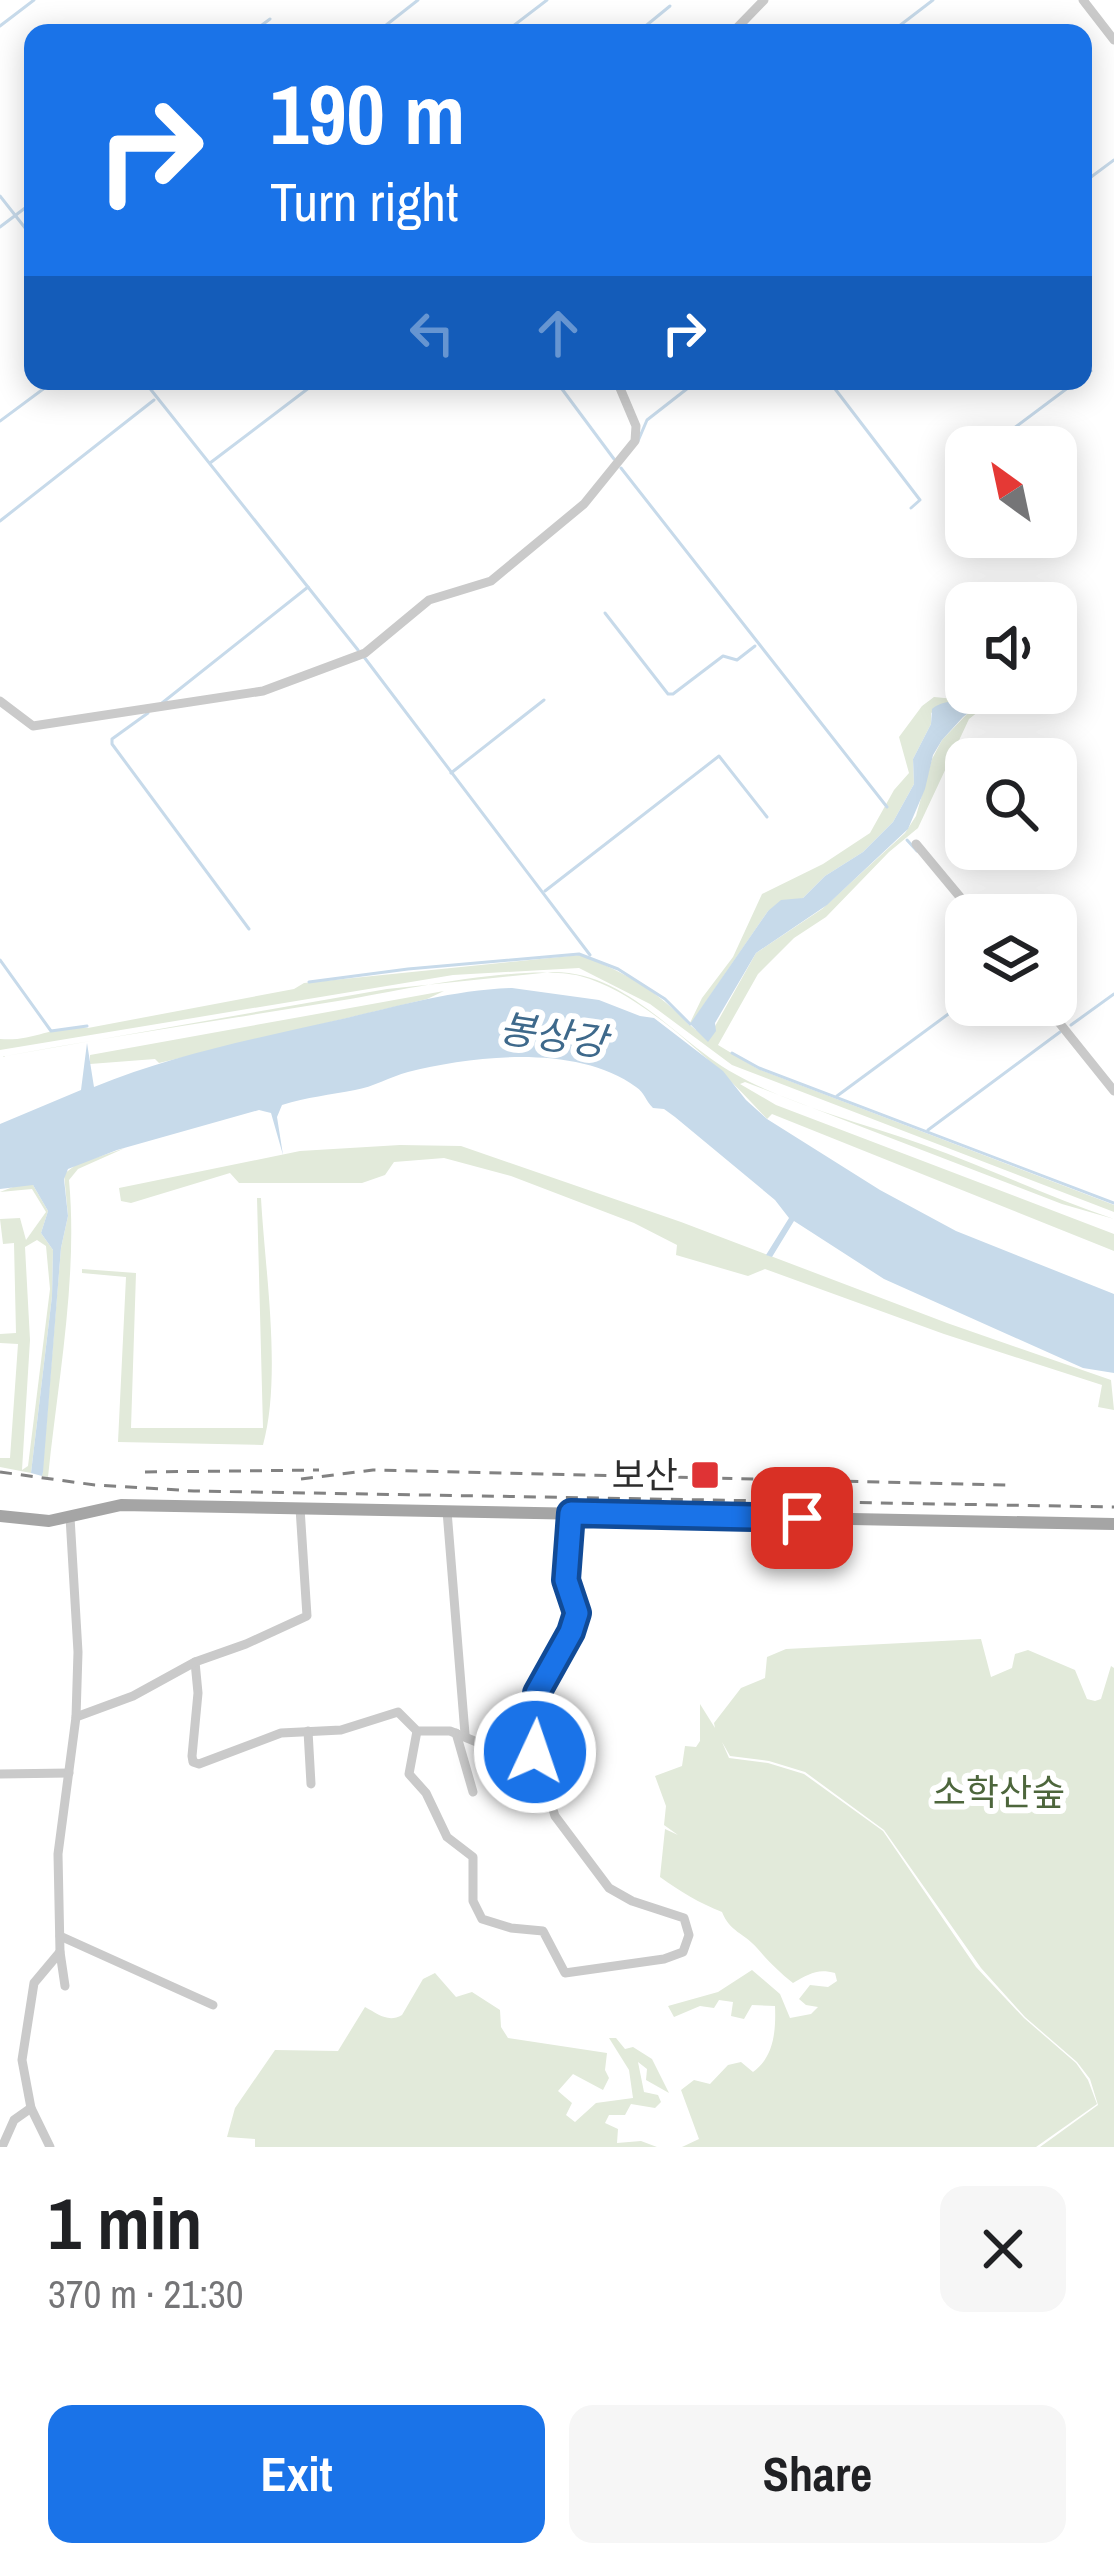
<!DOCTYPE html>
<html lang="en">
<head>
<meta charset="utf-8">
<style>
  :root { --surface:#fff; --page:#f6f6f6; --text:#202124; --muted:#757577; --accent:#1a73e8 }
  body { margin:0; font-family:"Archivo Narrow","Noto Sans KR",sans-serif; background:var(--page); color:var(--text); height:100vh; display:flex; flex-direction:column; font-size:45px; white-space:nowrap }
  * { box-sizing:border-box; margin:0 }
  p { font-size:39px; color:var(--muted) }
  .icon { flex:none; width:66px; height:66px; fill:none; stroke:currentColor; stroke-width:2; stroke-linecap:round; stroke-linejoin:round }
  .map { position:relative; height:2147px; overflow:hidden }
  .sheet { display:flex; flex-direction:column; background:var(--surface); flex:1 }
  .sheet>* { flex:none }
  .guide { position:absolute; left:24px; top:24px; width:1068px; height:366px; border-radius:24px; box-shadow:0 6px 30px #0003; background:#1a73e8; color:#fff; overflow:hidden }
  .needle { width:78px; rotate:327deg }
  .tools { position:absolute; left:945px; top:426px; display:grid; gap:24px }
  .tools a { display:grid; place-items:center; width:132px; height:132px; border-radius:24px; background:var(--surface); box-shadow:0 6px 30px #0003; font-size:60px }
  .pin { position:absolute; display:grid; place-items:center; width:102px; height:102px; color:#fff; margin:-51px; border-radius:24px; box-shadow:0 6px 18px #0006 }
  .me { position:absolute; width:132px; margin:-66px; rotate:3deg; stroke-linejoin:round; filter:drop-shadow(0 0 9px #0008) }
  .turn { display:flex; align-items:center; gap:42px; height:252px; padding:0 48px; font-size:54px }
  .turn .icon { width:156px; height:156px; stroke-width:2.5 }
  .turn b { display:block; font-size:84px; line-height:102px }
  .lanes { display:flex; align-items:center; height:114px; padding:0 48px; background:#0003; justify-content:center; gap:60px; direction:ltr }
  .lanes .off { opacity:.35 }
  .round { display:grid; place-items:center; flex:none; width:126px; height:126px; border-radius:24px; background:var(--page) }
  .headline { display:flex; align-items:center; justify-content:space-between; height:204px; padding:0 48px }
  h1 { font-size:72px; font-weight:700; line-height:90px }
  .primary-button { display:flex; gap:24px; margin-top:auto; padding:24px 48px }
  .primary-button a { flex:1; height:138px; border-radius:24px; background:var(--accent); color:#fff; font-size:48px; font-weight:700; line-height:138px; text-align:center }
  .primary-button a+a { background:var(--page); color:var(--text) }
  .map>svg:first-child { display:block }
  .green { fill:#e2eada; fill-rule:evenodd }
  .water { fill:#c7daea }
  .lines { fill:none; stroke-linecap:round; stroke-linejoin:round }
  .stream { stroke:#c7daea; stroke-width:3 }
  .minor { stroke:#cacaca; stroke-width:9 }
  .major { stroke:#a5a5a5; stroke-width:12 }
  .rail { stroke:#828282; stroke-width:3; stroke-dasharray:12 9; stroke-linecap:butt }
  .route-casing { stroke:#114b97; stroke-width:30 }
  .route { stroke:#1a73e8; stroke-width:21 }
  .poi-dot { fill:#df3335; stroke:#fff; stroke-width:4.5 }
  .labels { text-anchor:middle; stroke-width:12; stroke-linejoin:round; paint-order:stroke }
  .poi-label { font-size:36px; fill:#2d2d2d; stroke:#fff; text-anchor:end }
  .park-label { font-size:36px; fill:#4d663c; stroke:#fff }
  .water-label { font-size:39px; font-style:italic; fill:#3e698b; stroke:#fff }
</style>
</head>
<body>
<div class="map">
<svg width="1114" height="2147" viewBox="0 0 1114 2147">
  <rect width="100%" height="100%" fill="#fff"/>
  <g class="green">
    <path d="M969 693H979L931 713V724L913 759 914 784 893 822 863 852 825 876 803 898 768 911 690 1025 696 1030 714 1028 756 953 822 909 905 833 916 816 932 759 942 740 969 712 994 693H1002L969 719 918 828 889 852 826 917 794 938 758 974 718 1045 758 1069 1114 1205V1212L732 1065 650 1004 579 968 453 975 0 1050V1039C35 1042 57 1023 88 1028L294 989 304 983 579 955C620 969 660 992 689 1025L702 998 733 957 762 894 823 864 870 833 894 790 909 773 899 737 922 706 934 697 955 699Z"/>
    <path d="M552 972C616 971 662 1023 710 1058 767 1100 858 1121 924 1145 988 1168 1050 1197 1114 1219L1062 1204 745 1082 740 1084 776 1105 1114 1234V1251L772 1114 767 1119C725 1073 643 992 580 976 525 963 402 990 344 1000 229 1019 114 1036 0 1057L387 989Z"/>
    <polygon points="444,991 427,999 159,1063 155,1059 90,1064 90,1055"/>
    <polygon points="400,1145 461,1146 681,1222 947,1323 1111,1380 1114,1410 1098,1407 1102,1385 944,1334 765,1269 748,1276 676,1255 677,1245 634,1223 511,1176 444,1158 394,1162 385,1175 362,1183 239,1183 230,1173 131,1203 121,1201 119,1188 300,1151"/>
    <path d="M125 1148 78 1169 69 1180C78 1277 58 1380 48 1477L42 1476 61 1248 68 1216 64 1174 77 1164Z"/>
    <path d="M23 1183 33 1185 48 1211 41 1233 53 1250 52 1296 31 1473 0 1467V1458H10L18 1344 0 1343V1334L16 1333 14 1243 3 1244 0 1219 20 1218 26 1240 46 1212 32 1189 0 1192ZM37 1240 46 1246 50 1289 28 1466 22 1470 30 1340 25 1247Z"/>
    <path d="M257 1198H261C265 1271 282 1376 263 1445L118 1442 126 1277 82 1273V1269L136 1273 131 1428H263Z"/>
    <path d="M981 1639 991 1677 1012 1668 1015 1654 1028 1650 1075 1670 1087 1699 1095 1701 1101 1699 1111 1666 1114 1668V2147H1040L1098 2105 1090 2079 1077 2062 1025 2017 981 1968 884 1830 805 1772 769 1761 730 1756 722 1742 729 1758 768 1763 804 1774 883 1831 976 1967 1024 2018 1076 2063 1088 2080 1097 2104 1036 2147H682L699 2139 681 2090 694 2080 710 2084 728 2065 741 2062 753 2072C774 2057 776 2031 775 2006L752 2005 744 2019 731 2016 733 2002 719 2000 714 2008 700 2006 674 2017 668 2006 718 1992 752 1970 780 1994 790 2018 811 2014 818 2007 806 2005 799 1999 810 1985 828 1987 837 1981 835 1973C817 1968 809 1974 793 1983 778 1971 769 1962 757 1948 744 1933 730 1932 722 1912 699 1903 681 1892 660 1877L665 1829 678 1835 664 1825 666 1806 655 1776 682 1766 685 1746 696 1747 700 1741V1704L715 1728 714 1723 741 1688 765 1678 767 1657 786 1649Z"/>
    <path d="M435 1973 456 1997 472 1992 500 2010 501 2027 508 2038 607 2053 605 2070 609 2078 603 2090 573 2074 558 2091 572 2103 566 2115 575 2122 596 2103 633 2098 629 2070 609 2038H616L625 2049 633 2047 652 2059 669 2093 646 2080 647 2069 638 2062 644 2092 658 2095 661 2102 655 2108 631 2104 625 2115H609L605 2123 618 2129 617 2143 641 2141 657 2147H255V2139L227 2137 235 2108 275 2050 338 2051 365 2007C378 2014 388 2023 402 2015L423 1979Z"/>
  </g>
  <g class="water">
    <path d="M979 693H994L963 717 942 740 933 755 925 789 908 829 827 905 756 953 715 1023 716 1031 708 1042 690 1024 768 911 781 900 803 898 825 876 863 852 893 822 914 784 913 759 931 724 932 709C945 698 964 703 979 693Z"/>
    <path d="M512 988 599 1000 640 1016 654 1018 723 1071 746 1100 767 1119 880 1190 956 1231 1114 1294V1373L1083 1368 884 1279 794 1221 772 1257 766 1255 789 1218 775 1200 675 1117 664 1109 653 1108C645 1100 645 1093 636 1087 578 1044 474 1055 408 1072 390 1077 373 1087 355 1090 330 1095 307 1097 282 1105L277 1117 283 1155 271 1113 259 1110 117 1150 68 1169 64 1179 68 1216 61 1248 43 1472 42 1476 31 1473 52 1296 53 1250 41 1233 48 1211 33 1185 0 1189V1124L81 1090 87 1043 94 1087C174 1054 258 1038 342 1019 399 1006 453 990 512 988Z"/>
  </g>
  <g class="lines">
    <g class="stream">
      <polyline points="0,26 34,0"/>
      <polyline points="251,33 270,19"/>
      <polyline points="376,33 418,0"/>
      <polyline points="504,33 547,0"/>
      <polyline points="637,33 670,6"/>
      <polyline points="890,33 933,0"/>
      <polyline points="1083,183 1114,160"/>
      <polyline points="0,196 33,238"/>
      <polyline points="0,227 33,202"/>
      <polyline points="1083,376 1091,371"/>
      <polyline points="144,381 358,650"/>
      <polyline points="556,381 614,459"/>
      <polyline points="829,381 920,500 911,508"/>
      <polyline points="0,421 54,381"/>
      <polyline points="1006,434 1077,381"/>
      <polyline points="638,441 647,420 697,381"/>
      <polyline points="210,463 318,381"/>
      <polyline points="621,468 887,807"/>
      <polyline points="0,521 154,400"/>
      <polyline points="605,613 668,694 673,694 723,656 737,660 755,646"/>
      <polyline points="364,657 590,955"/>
      <polyline points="162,703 308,587"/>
      <polyline points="148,713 112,739 112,744 249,929"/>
      <polyline points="451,773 544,700"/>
      <polyline points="907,840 917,851"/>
      <polyline points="545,891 719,756 767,817"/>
      <polyline points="0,960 51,1031 87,1026"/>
      <polyline points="309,982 408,969 579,954 618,969 665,999 690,1024"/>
      <polyline points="1071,1025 1114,994"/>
      <polyline points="732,1053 759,1068 1114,1203"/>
      <polyline points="837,1096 966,1001"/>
      <polyline points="928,1130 1060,1032"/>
    </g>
    <g class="minor">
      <polyline points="1083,0 1114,40"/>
      <polyline points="732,33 764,0"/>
      <polyline points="0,701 33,726 263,691 365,653 429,600 491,581 584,504 635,441 636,426 617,381"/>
      <polyline points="916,844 975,915"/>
      <polyline points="1045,1005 1114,1091"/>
      <polyline points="447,1511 465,1734"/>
      <polyline points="195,1662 198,1693 192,1756 193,1762 199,1764 281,1733 341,1730 398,1712 417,1731 450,1731 501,1752 535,1752"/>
      <polyline points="76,1717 133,1696 195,1662 246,1644 307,1616 300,1508"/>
      <polyline points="308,1731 311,1784"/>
      <polyline points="417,1731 409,1774 426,1793 447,1837 473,1857 473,1901 482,1919 511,1928 543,1931 565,1973 664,1959 683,1952 689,1935 684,1918 632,1901 609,1888 555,1816 535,1752 537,1693 571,1632 577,1613 566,1580 571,1513"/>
      <polyline points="456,1733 473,1792"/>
      <polyline points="0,1774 69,1773"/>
      <polyline points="60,1936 213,2005"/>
      <polyline points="65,1986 60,1952 58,1854 76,1717 78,1652 70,1517"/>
      <polyline points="2,2147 14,2120 31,2108"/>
      <polyline points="50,2147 31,2108 22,2060 34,1983 60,1952"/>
    </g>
    <polyline class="major" points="0,1516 49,1521 121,1505 1114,1524"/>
    <g class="rail">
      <polyline points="0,1472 95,1485 194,1491 1114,1507"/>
      <polyline points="145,1472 319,1470"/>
      <polyline points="301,1479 373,1470 1008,1485"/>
    </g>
  </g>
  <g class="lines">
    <g class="route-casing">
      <polyline id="route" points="535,1752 537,1693 571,1632 577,1613 566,1580 571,1513 802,1518"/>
    </g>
    <use href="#route" class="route"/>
  </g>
  <rect class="poi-dot" x="690" y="1460" width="30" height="30" rx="6"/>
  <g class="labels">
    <g class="poi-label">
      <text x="678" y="1488">보산</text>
    </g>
    <g class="park-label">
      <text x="999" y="1805">소학산숲</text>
    </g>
    <g class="water-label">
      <text transform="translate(553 1035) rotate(8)" y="14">봉상강</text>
    </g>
  </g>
</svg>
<div class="tools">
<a><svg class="needle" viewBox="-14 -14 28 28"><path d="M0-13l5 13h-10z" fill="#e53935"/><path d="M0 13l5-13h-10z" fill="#757577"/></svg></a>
<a><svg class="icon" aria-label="sound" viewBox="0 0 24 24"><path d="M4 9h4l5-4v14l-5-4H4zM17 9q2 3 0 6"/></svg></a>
<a><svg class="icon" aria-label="search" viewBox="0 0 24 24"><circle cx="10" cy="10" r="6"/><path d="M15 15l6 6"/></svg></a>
<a><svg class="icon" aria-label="layers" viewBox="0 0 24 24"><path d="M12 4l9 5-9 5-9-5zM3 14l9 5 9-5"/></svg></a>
</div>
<div class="pin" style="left:802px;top:1518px;background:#d93025"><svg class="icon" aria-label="arrive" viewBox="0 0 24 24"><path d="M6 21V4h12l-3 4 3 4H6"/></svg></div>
<svg class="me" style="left:535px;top:1752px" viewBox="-20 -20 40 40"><circle r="17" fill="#1a73e8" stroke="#fff" stroke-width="3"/><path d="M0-11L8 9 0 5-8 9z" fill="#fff"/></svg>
<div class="guide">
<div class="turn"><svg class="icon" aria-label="right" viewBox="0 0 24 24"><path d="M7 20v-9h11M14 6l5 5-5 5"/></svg><div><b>190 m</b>Turn right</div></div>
<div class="lanes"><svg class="icon off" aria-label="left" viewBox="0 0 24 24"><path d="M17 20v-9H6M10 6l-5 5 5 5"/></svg><svg class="icon off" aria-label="ahead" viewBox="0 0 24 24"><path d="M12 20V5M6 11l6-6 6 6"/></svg><svg class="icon" aria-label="right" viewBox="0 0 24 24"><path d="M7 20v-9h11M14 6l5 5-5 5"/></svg></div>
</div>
</div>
<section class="sheet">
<div class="headline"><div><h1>1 min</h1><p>370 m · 21:30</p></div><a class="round"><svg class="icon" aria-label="close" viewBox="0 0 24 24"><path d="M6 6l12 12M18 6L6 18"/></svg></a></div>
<div class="primary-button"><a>Exit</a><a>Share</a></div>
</section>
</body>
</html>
